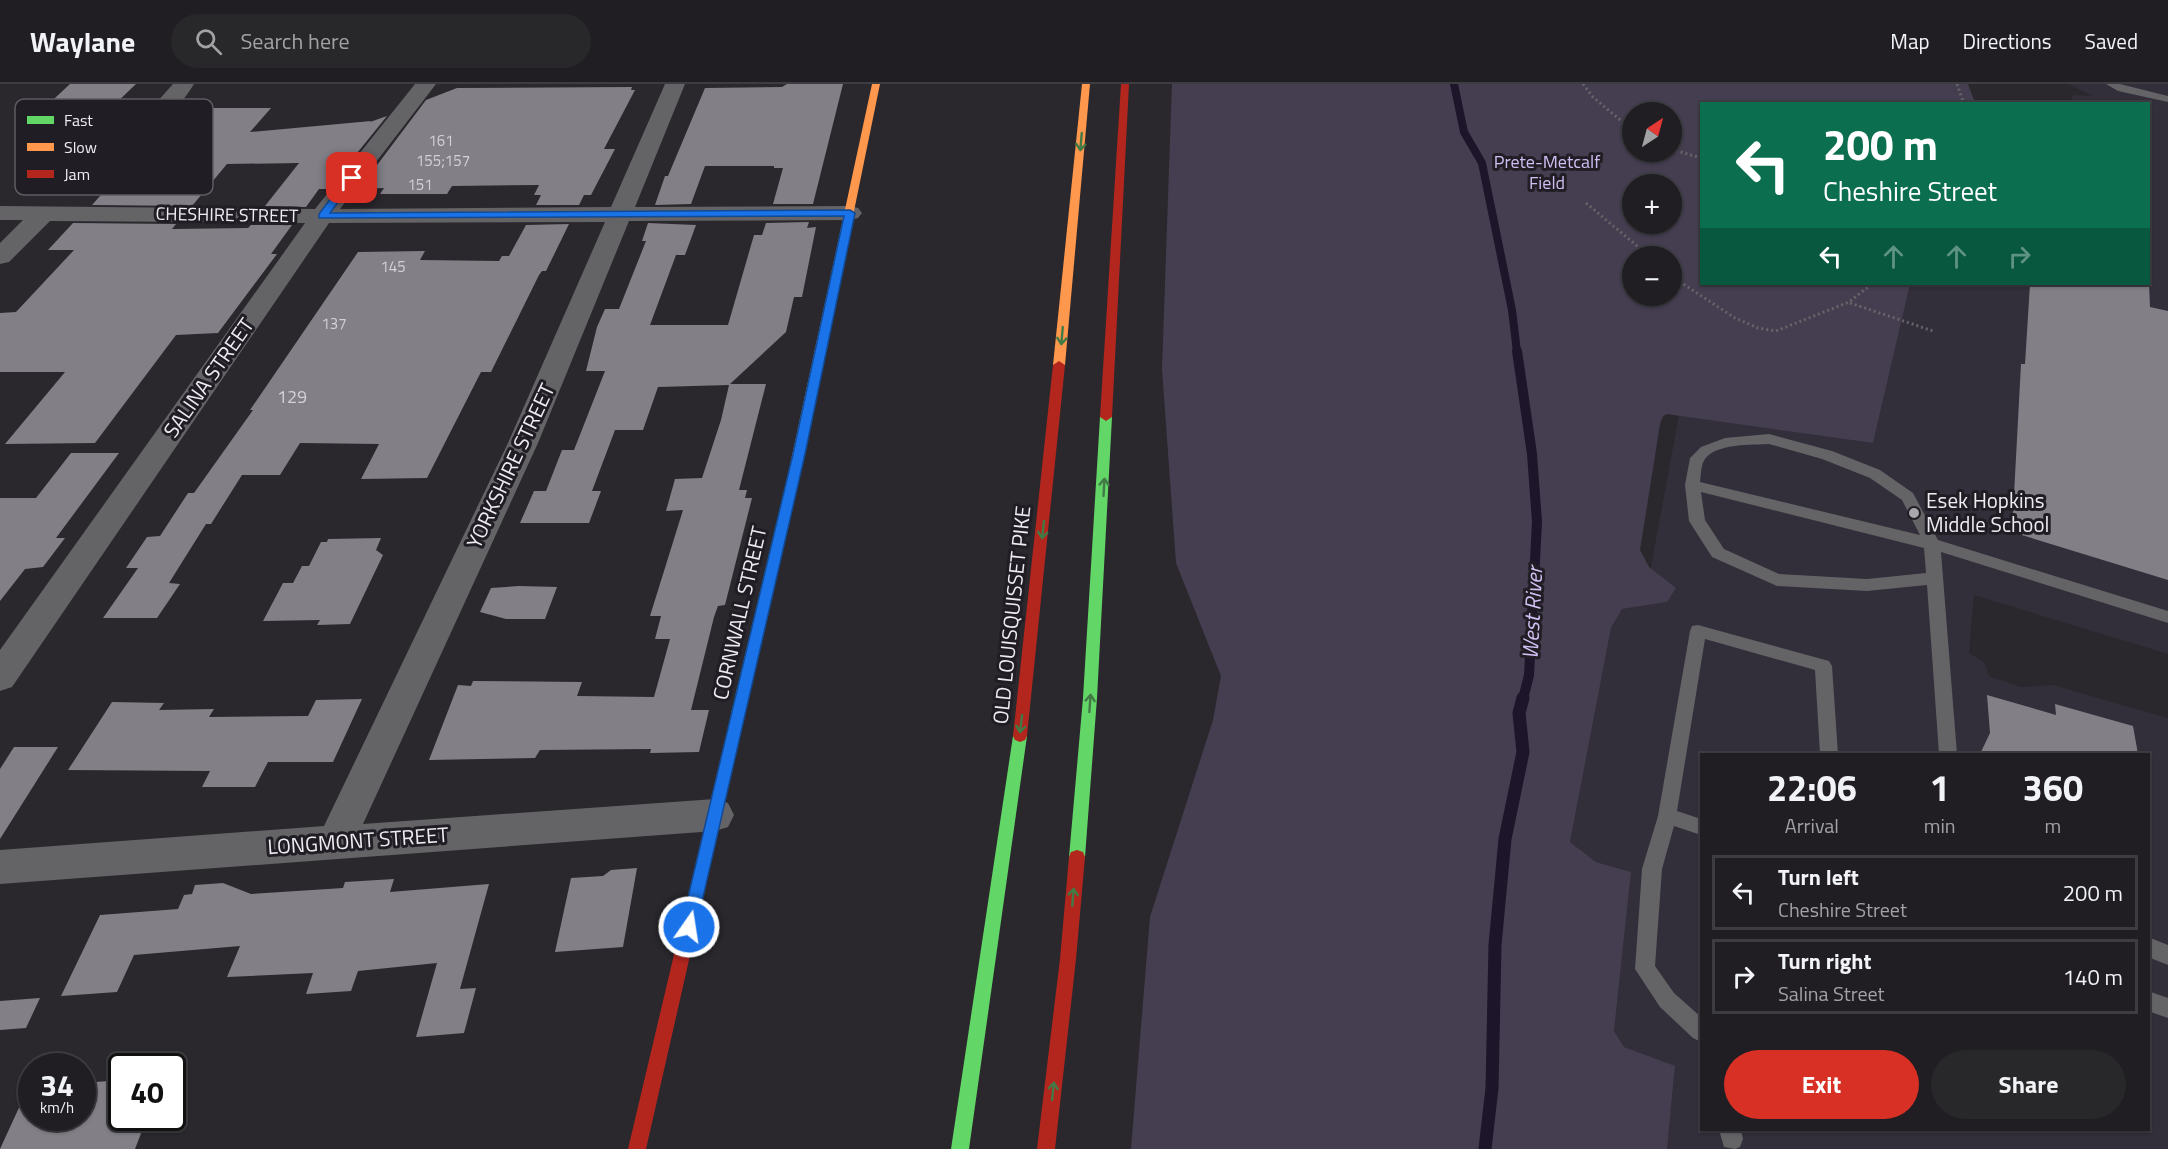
<!DOCTYPE html>
<html lang="en">
<head>
<meta charset="utf-8">
<style>
  :root { --surface:#201e22; --page:#28272a; --text:#f1f3f6; --muted:#a2a2a5; --line:#3d3c40; --accent:#d93025 }
  body { margin:0; font-family:"Titillium Web",sans-serif; background:var(--page); color:var(--text); height:100vh; display:flex; flex-direction:column; font-size:22px; white-space:nowrap }
  * { box-sizing:border-box; margin:0 }
  p { font-size:20px; color:var(--muted) }
  .icon { flex:none; width:33px; height:33px; fill:none; stroke:currentColor; stroke-width:2; stroke-linecap:round; stroke-linejoin:round }
  .map { position:relative; flex:1; overflow:hidden }
  .sheet { position:absolute; left:1700px; top:669px; width:450px; height:378px; display:flex; flex-direction:column; background:var(--surface); border-radius:0px; box-shadow:0 2px 4px #0004,0 0 0 2px var(--line) }
  .sheet>* { flex:none }
  .guide { position:absolute; left:1700px; top:18px; width:450px; height:183px; border-radius:0px; box-shadow:0 2px 4px #0004,0 0 0 2px var(--line); background:#0b6e4f; color:#fff; overflow:hidden }
  .needle { width:39px; rotate:36deg }
  .controls { position:absolute; left:1622px; top:18px; display:grid; gap:12px }
  .controls a { display:grid; place-items:center; width:60px; height:60px; border-radius:50%; background:var(--surface); box-shadow:0 2px 4px #0004,0 0 0 2px var(--line); font-size:30px }
  .speed { position:absolute; left:18px; top:969px; display:flex; gap:12px; font-size:30px; font-weight:700; text-align:center }
  .speed>* { display:grid; place-content:center; width:78px; height:78px; border-radius:50%; background:var(--surface); box-shadow:0 2px 4px #0004,0 0 0 2px var(--line); line-height:1 }
  .speed small { font-size:15px; font-weight:400 }
  .speed .limit { border:3px solid #111; border-radius:9px; background:#fff; color:#111 }
  .pin { position:absolute; display:grid; place-items:center; width:51px; height:51px; color:#fff; margin:-26px; border-radius:12px; box-shadow:0 3px 9px #0006 }
  .me { position:absolute; width:66px; margin:-33px; rotate:13deg; stroke-linejoin:round; filter:drop-shadow(0 0 4px #0008) }
  .turn { display:flex; align-items:center; gap:21px; height:126px; padding:0 24px; font-size:27px }
  .turn .icon { width:78px; height:78px; stroke-width:2.5 }
  .turn b { display:block; font-size:42px; line-height:51px }
  .lanes { display:flex; align-items:center; height:57px; padding:0 24px; background:#0003; justify-content:center; gap:30px; direction:ltr }
  .lanes .off { opacity:.35 }
  .eta { display:flex; justify-content:space-evenly; align-items:center; height:102px; text-align:center }
  .eta b { font-size:36px; font-weight:700; line-height:42px }
  .button { display:flex; gap:12px; margin-top:auto; padding:12px 24px }
  .button a { flex:1; height:69px; border-radius:36px; background:var(--accent); color:#fff; font-size:24px; font-weight:700; line-height:69px; text-align:center }
  .button a+a { background:var(--page); color:var(--text) }
  ul { padding:0; list-style:none }
  li { display:flex; align-items:center; gap:18px; height:75px; margin:0 12px 9px; padding:0 12px; border:3px solid var(--line); border-radius:0px }
  li div { flex:1 }
  li b { display:block; font-size:22px }
  li em { font-style:normal }
  header { display:flex; align-items:center; gap:36px; box-sizing:border-box; height:84px; padding:0 30px; background:var(--surface); border-bottom:2px solid var(--line) }
  header strong { font-size:28px }
  nav { display:flex; gap:33px; margin-inline-start:auto; font-size:21px }
  .search { width:420px; height:54px; background:var(--page); display:flex; align-items:center; gap:15px; box-sizing:border-box; padding:0 21px; border-radius:33px; color:var(--muted); font-size:22px }
  .map>svg:first-child { display:block }
  .built { fill:#322e3a; fill-rule:evenodd }
  .green { fill:#453e51; fill-rule:evenodd }
  .lines { fill:none; stroke-linecap:round; stroke-linejoin:round }
  .stream-far2 { stroke:#1d152a; stroke-width:8 }
  .stream-far1 { stroke:#1d152a; stroke-width:10 }
  .stream { stroke:#1d152a; stroke-width:13 }
  .building { fill:#827f87 }
  .path { stroke:#666468; stroke-width:3; stroke-dasharray:2 3; stroke-linecap:butt }
  .lane { fill:#646366; fill-rule:evenodd }
  .street { fill:#646366; fill-rule:evenodd }
  .fast { fill:#63d668; fill-rule:evenodd }
  .slow { fill:#ff974d; fill-rule:evenodd }
  .jam { fill:#b3261e; fill-rule:evenodd }
  .oneway { stroke:#427a46 }
  .route { fill:#1a73e8; stroke:#114b97; stroke-width:1.5 }
  .poi-dot { fill:#a9a7ac; stroke:#201d24; stroke-width:2 }
  .labels { text-anchor:middle; stroke-width:6; stroke-linejoin:round; paint-order:stroke }
  .far-number-label { font-size:15px; fill:#d2d1d6 }
  .far-park-label { font-size:18px; fill:#d0bef3; stroke:#201d24 }
  .far-street-label { font-size:18px; fill:#edecf1; stroke:#201d24 }
  .number-label { font-size:18px; fill:#d2d1d6 }
  .street-label { font-size:21px; fill:#edecf1; stroke:#201d24 }
  .poi-label { font-size:21px; fill:#edecf1; stroke:#201d24; text-anchor:start }
  .water-label { font-size:22px; font-style:italic; fill:#d3c1f6; stroke:#201d24 }
  .key { fill:#201d24; stroke:#5e5b62; stroke-width:1.5 }
  .key-label { font-size:16px; fill:#edecf1 }
</style>
</head>
<body>
<header>
<strong>Waylane</strong>
<div class="search"><svg class="icon" aria-label="search" viewBox="0 0 24 24"><circle cx="10" cy="10" r="6"/><path d="M15 15l6 6"/></svg>Search here</div>
<nav><a>Map</a><a>Directions</a><a>Saved</a></nav>
</header>
<div class="map">
<svg width="2168" height="1065" viewBox="0 0 2168 1065">
  <rect width="100%" height="100%" fill="#2a282d"/>
  <path class="built" d="M2069 0H2168V570L1974 511 1969 569 1984 578 1989 592 2020 603 2053 601 2168 634V1065H1667L1675 983 1624 963 1614 947 1631 788 1596 778 1570 758 1611 544 1622 525 1666 518 1648 498 1679 331 1873 359 1910 200H2148V20L2071 19 2073 11 2092 12ZM1701 670H2148V1046H1701Z"/>
  <path class="green" d="M1172 0H1968L1975 19 1701 20V200H1910L1873 359 1667 330 1663 332 1660 340 1640 466 1649 483 1676 504 1667 518 1622 525 1611 544 1570 758 1596 778 1631 788 1614 947 1624 963 1675 982 1667 1065H1131L1150 833 1213 636 1221 592 1176 479 1162 285ZM1632 28H1671V68H1632ZM1632 100H1671V140H1632ZM1632 172H1671V212H1632Z"/>
  <g class="lines">
    <polyline class="stream-far2" points="1454,0 1464,48 1482,79 1512,226 1517,268"/>
    <polyline class="stream-far1" points="1517,267 1532,370 1537,438 1529,591 1523,615"/>
    <polyline class="stream" points="1485,1065 1492,1004 1495,861 1505,755 1523,668 1519,629 1523,614"/>
  </g>
  <g class="building">
    <polygon points="70,0 136,0 90,44 40,45 45,40 27,40"/>
    <polygon points="787,0 843,0 813,120 773,120 783,84 774,84 774,82 705,82 691,120 655,121 665,92 668,92 705,4 782,3"/>
    <polygon points="632,3 631,6 635,6 604,65 615,65 591,111 584,111 579,121 536,121 541,111 534,111 539,101 452,102 447,110 380,110 384,104 359,105 426,16 457,4"/>
    <polygon points="195,24 271,24 250,48 371,37 370,38 387,32 328,105 319,105 306,123 265,122 299,79 227,80 192,122 92,121 108,103 14,103 44,76 148,74"/>
    <polygon points="809,138 807,144 816,143 802,213 794,213 786,248 730,300 766,300 739,406 747,406 745,414 752,414 725,521 718,522 714,533 691,626 709,626 699,668 650,669 651,665 540,666 535,674 429,676 458,601 471,602 473,597 582,598 577,612 654,613 670,555 655,555 661,532 650,532 683,426 666,427 675,395 702,394 721,336 729,301 658,303 643,346 615,346 592,407 601,407 589,439 520,439 534,407 546,407 562,366 574,366 605,287 586,287 597,243 605,225 619,225 646,157 642,157 648,139 696,141 685,171 676,171 650,241 728,241 754,151 762,151 766,139"/>
    <polygon points="73,139 176,140 172,145 248,144 251,141 292,141 271,170 277,170 218,249 176,251 95,359 5,360 65,288 0,288 0,229 16,228 74,166 48,166"/>
    <polygon points="569,140 546,187 542,187 539,191 491,288 481,288 427,394 361,395 379,360 300,359 280,391 242,391 211,440 206,440 169,499 180,500 157,534 103,534 138,484 126,484 147,453 160,452 188,409 194,409 253,326 250,326 358,168 425,167 420,176 499,177 502,172 509,172 526,141"/>
    <polygon points="2030,200 2149,200 2150,223 2168,227 2168,496 2012,448 2021,280 2025,280"/>
    <polygon points="71,369 119,369 56,454 65,454 43,483 25,485 0,517 0,414 36,414"/>
    <polygon points="381,454 376,466 383,471 350,540 317,541 320,536 263,537 283,499 293,499 302,482 309,482 321,458 327,458 328,455"/>
    <polygon points="519,502 557,503 545,535 506,535 480,528 491,504"/>
    <polygon points="1987,611 2056,631 2055,620 2133,642 2138,670 1980,670 1990,649"/>
    <polygon points="362,615 333,678 268,678 255,703 202,703 210,687 68,686 112,618 164,619 159,626 214,625 209,633 308,632 316,616"/>
    <polygon points="14,663 58,663 0,755 0,685"/>
    <polygon points="637,784 623,863 555,868 571,794 603,792 611,786"/>
    <polygon points="394,795 390,808 489,800 460,905 476,904 464,949 416,953 437,879 358,887 351,907 306,910 313,889 227,893 240,862 134,871 117,908 61,912 100,831 178,825 184,811 192,810 195,801 223,799 251,810 343,804 345,798"/>
    <polygon points="40,914 26,944 0,946 0,917"/>
    <polygon points="122,996 122,1034 147,1034 135,1065 0,1065 28,1004 32,1003 32,1034 82,1034 82,999"/>
  </g>
  <g class="lines">
    <g class="path">
      <polyline points="1583,0 1593,13 1632,46"/>
      <polyline points="1957,0 1964,20"/>
      <polyline points="1671,65 1701,74"/>
      <polyline points="1586,119 1649,172"/>
      <polyline points="1671,192 1735,234 1758,244 1776,247 1849,218 1872,200"/>
      <polyline points="1850,219 1933,247"/>
    </g>
    <g class="lane">
      <polygon points="2106,0 2120,0 2168,12 2168,18 2118,7"/>
      <path d="M1769 350 1832 367 1880 386 1913 409 1938 456 2168 527V539L1941 468 1957 670H1939L1927 501 1867 507 1777 502 1712 473 1689 437 1685 401 1690 374 1701 363 1725 354ZM1769 360 1822 375 1870 394 1902 416 1920 451 1700 398C1701 391 1701 380 1705 375 1717 359 1752 361 1769 360ZM1701 408 1924 464 1926 489 1867 495 1779 490 1724 465 1705 436Z"/>
      <polygon points="1698,541 1829,577 1832,582 1838,670 1820,670 1815,586 1705,555 1677,727 1701,735 1701,751 1674,742 1662,785 1655,882 1674,909 1701,933 1701,958 1693,954 1660,923 1635,885 1642,785 1658,732 1690,547 1692,542"/>
      <polygon points="2148,853 2168,861 2168,881 2148,873"/>
      <polygon points="2148,907 2168,914 2168,934 2148,927"/>
      <polygon points="1719,1046 1741,1046 1743,1055 1740,1063 1735,1065 1724,1063"/>
    </g>
    <g class="street">
      <path d="M173 0H194C185 14 170 37 151 33L148 28Z"/>
      <polygon points="415,0 436,0 340,125 611,123 665,0 685,0 635,123 850,122 858,124 862,129 858,134 850,136 629,137 538,359 363,740 715,715 728,719 734,731 728,743 715,747 0,800 0,766 324,742 508,359 605,138 329,139 12,603 0,607 0,566 305,139 50,137 9,178 0,180 0,159 23,136 0,136 0,122 315,125"/>
    </g>
    <g class="fast">
      <polygon points="1106,329 1112,333 1097,614 1085,773 1083,778 1077,780 1071,778 1069,773 1083,614 1100,333"/>
      <polygon points="795,382 801,386 745,630 743,634 738,636 733,634 731,630 789,386"/>
      <polygon points="1020,646 1025,648 1027,652 969,1065 951,1065 1013,652 1015,648"/>
    </g>
    <g class="slow">
      <polygon points="872,0 880,0 801,386 795,390 789,386"/>
      <polygon points="1082,0 1090,0 1065,281 1059,285 1053,281"/>
    </g>
    <g class="jam">
      <polygon points="1121,0 1129,0 1112,333 1106,337 1100,333"/>
      <polygon points="1059,277 1065,281 1027,652 1025,656 1020,658 1015,656 1013,652 1053,281"/>
      <polygon points="738,624 743,626 745,630 646,1065 628,1065 731,630 733,626"/>
      <polygon points="1077,766 1083,768 1085,773 1076,875 1055,1065 1037,1065 1060,875 1069,773 1071,768"/>
    </g>
  </g>
  <defs><path id="oneway-shaft" d="M-6 0H5M1.5-3L5.5 0L1.5 3" fill="none" stroke-width="1.6" stroke-linecap="round" stroke-linejoin="round" transform="scale(1.5)"/></defs>
  <g class="oneway">
    <use href="#oneway-shaft" transform="translate(1081 58) rotate(95)"/>
    <use href="#oneway-shaft" transform="translate(1062 252) rotate(95)"/>
    <use href="#oneway-shaft" transform="translate(1104 403) rotate(-87)"/>
    <use href="#oneway-shaft" transform="translate(1043 446) rotate(96)"/>
    <use href="#oneway-shaft" transform="translate(1090 619) rotate(-86)"/>
    <use href="#oneway-shaft" transform="translate(1021 640) rotate(97)"/>
    <use href="#oneway-shaft" transform="translate(1073 813) rotate(-85)"/>
    <use href="#oneway-shaft" transform="translate(1053 1007) rotate(-84)"/>
  </g>
  <polygon class="route" points="352,91 356,94 330,129 850,126 855,129 805,370 695,848 689,850 683,848 681,843 793,370 844,132 319,134 319,130 348,92"/>
  <circle class="poi-dot" cx="1914" cy="429" r="6"/>
  <g class="labels">
    <g class="far-number-label">
      <text x="441" y="62">161</text>
      <text x="443" y="82">155;157</text>
      <text x="420" y="106">151</text>
      <text x="393" y="188">145</text>
      <text x="334" y="245">137</text>
    </g>
    <g class="far-park-label">
      <text x="1547" y="84">Prete-Metcalf<tspan x="1547" dy="21">Field</tspan></text>
    </g>
    <g class="far-street-label">
      <text transform="translate(227 131) rotate(1)" y="6">CHESHIRE STREET</text>
    </g>
    <g class="number-label">
      <text x="292" y="319">129</text>
    </g>
    <g class="street-label">
      <text transform="translate(209 294) rotate(-55)" y="7">SALINA STREET</text>
      <text transform="translate(511 382) rotate(-65)" y="7">YORKSHIRE STREET</text>
      <text transform="translate(740 529) rotate(-77)" y="7">CORNWALL STREET</text>
      <text transform="translate(1012 531) rotate(-84)" y="7">OLD LOUISQUISSET PIKE</text>
      <text transform="translate(358 757) rotate(-4)" y="7">LONGMONT STREET</text>
    </g>
    <g class="poi-label">
      <text x="1926" y="424">Esek Hopkins<tspan x="1926" dy="24">Middle School</tspan></text>
    </g>
    <g class="water-label">
      <text transform="translate(1532 529) rotate(-87)" y="8">West River</text>
    </g>
  </g>
  <rect x="15" y="15" width="198" height="96" rx="9" class="key"/>
  <rect x="27" y="32" width="27" height="8" fill="#63d668"/>
  <rect x="27" y="59" width="27" height="8" fill="#ff974d"/>
  <rect x="27" y="86" width="27" height="8" fill="#b3261e"/>
  <g class="key-label">
    <text x="64" y="42">Fast</text>
    <text x="64" y="69">Slow</text>
    <text x="64" y="96">Jam</text>
  </g>
</svg>
<div class="controls">
<a><svg class="needle" viewBox="-14 -14 28 28"><path d="M0-13l5 13h-10z" fill="#e53935"/><path d="M0 13l5-13h-10z" fill="#a2a2a5"/></svg></a>
<a>+</a>
<a>−</a>
</div>
<div class="speed"><div>34<small>km/h</small></div><div class="limit">40</div></div>
<div class="pin" style="left:352px;top:94px;background:#d93025"><svg class="icon" aria-label="arrive" viewBox="0 0 24 24"><path d="M6 21V4h12l-3 4 3 4H6"/></svg></div>
<svg class="me" style="left:689px;top:843px" viewBox="-20 -20 40 40"><circle r="17" fill="#1a73e8" stroke="#fff" stroke-width="3"/><path d="M0-11L8 9 0 5-8 9z" fill="#fff"/></svg>
<div class="guide">
<div class="turn"><svg class="icon" aria-label="left" viewBox="0 0 24 24"><path d="M17 20v-9H6M10 6l-5 5 5 5"/></svg><div><b>200 m</b>Cheshire Street</div></div>
<div class="lanes"><svg class="icon" aria-label="left" viewBox="0 0 24 24"><path d="M17 20v-9H6M10 6l-5 5 5 5"/></svg><svg class="icon off" aria-label="ahead" viewBox="0 0 24 24"><path d="M12 20V5M6 11l6-6 6 6"/></svg><svg class="icon off" aria-label="ahead" viewBox="0 0 24 24"><path d="M12 20V5M6 11l6-6 6 6"/></svg><svg class="icon off" aria-label="right" viewBox="0 0 24 24"><path d="M7 20v-9h11M14 6l5 5-5 5"/></svg></div>
</div>
<section class="sheet">
<div class="eta">
<div><b>22:06</b><p>Arrival</p></div>
<div><b>1</b><p>min</p></div>
<div><b>360</b><p>m</p></div>
</div>
<ul>
<li><svg class="icon" aria-label="left" viewBox="0 0 24 24"><path d="M17 20v-9H6M10 6l-5 5 5 5"/></svg><div><b>Turn left</b><p>Cheshire Street</p></div><em>200 m</em></li>
<li><svg class="icon" aria-label="right" viewBox="0 0 24 24"><path d="M7 20v-9h11M14 6l5 5-5 5"/></svg><div><b>Turn right</b><p>Salina Street</p></div><em>140 m</em></li>
</ul>
<div class="button"><a>Exit</a><a>Share</a></div>
</section>
</div>
</body>
</html>
